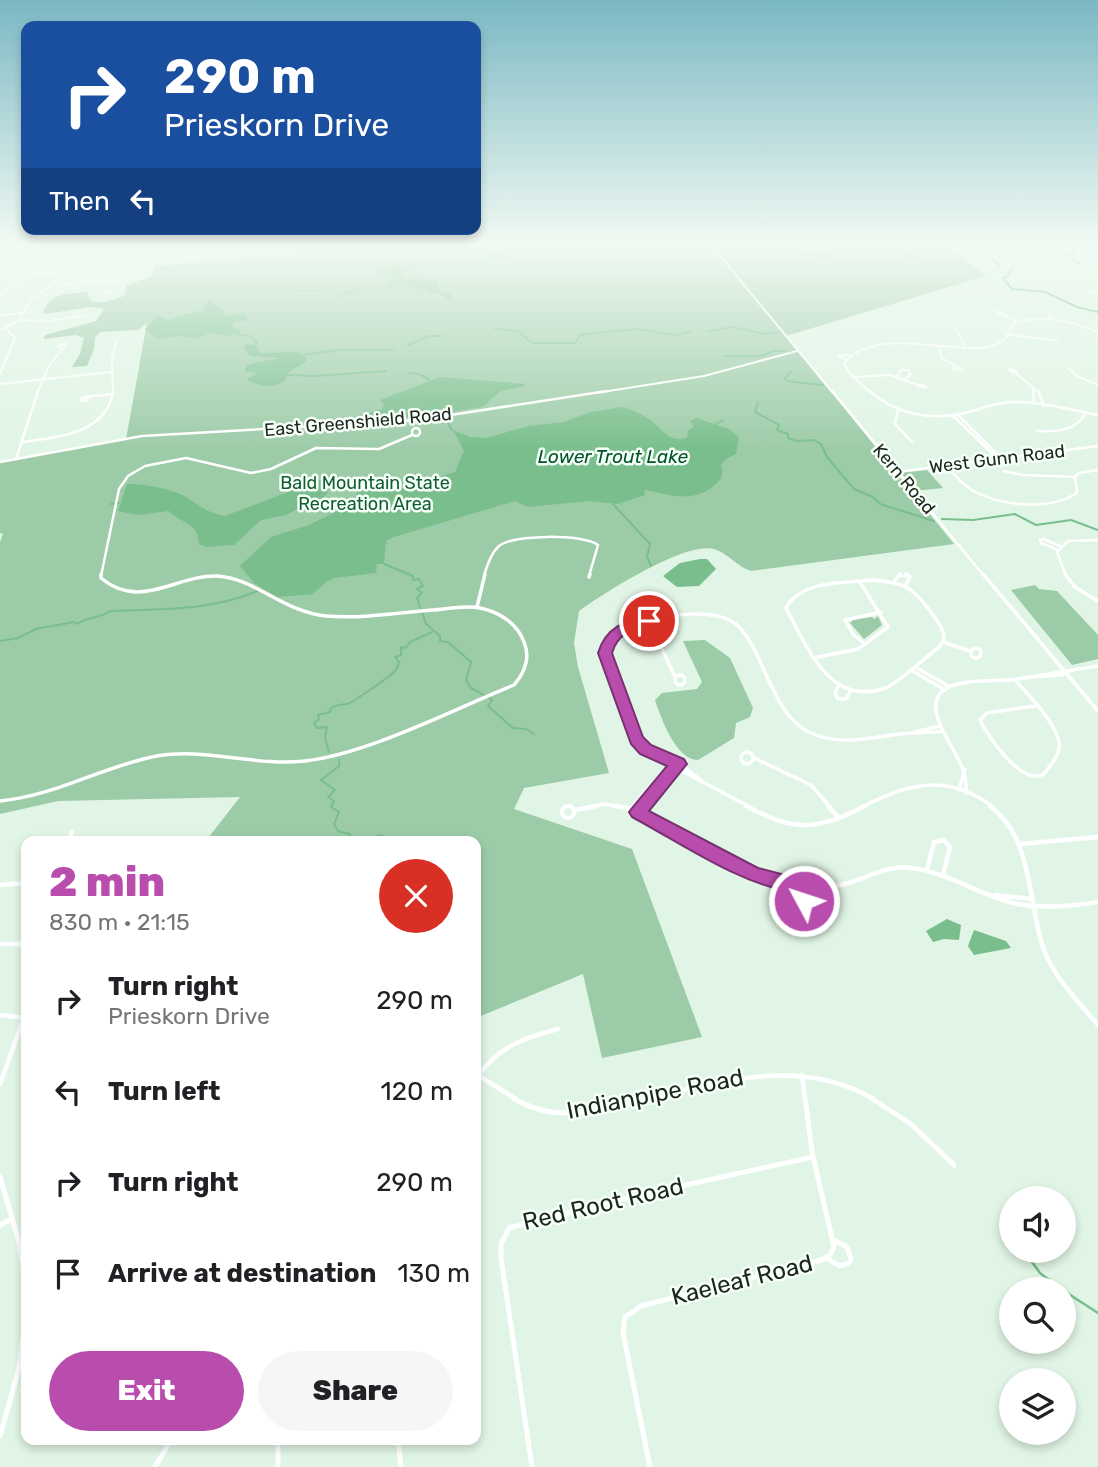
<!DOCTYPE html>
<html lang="en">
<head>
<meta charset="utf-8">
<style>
  :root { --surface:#fff; --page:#f6f6f6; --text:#202124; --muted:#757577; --accent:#b94dad }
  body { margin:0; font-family:Rubik,sans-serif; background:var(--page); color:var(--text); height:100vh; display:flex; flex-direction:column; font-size:26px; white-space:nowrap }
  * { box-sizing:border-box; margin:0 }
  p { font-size:23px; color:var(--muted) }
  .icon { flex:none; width:38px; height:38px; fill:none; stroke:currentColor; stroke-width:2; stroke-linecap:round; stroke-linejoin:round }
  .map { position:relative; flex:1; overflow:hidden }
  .side { position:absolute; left:21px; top:836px; width:460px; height:609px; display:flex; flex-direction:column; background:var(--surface); border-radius:14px; box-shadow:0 4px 10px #0003 }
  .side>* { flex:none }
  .top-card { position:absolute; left:21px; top:21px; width:460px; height:214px; border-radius:14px; box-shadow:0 4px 10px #0003; background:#1a4fa0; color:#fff; overflow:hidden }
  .tools { position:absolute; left:999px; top:1186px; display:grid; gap:14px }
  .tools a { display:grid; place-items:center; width:77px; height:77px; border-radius:50%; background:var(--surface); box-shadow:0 4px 10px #0003; font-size:35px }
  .pin { position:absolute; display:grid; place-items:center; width:60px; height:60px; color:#fff; margin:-30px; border:4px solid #fff; border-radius:50%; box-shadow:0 2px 7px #0007 }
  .me { position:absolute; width:77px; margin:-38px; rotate:310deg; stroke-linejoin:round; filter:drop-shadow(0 0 5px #0008) }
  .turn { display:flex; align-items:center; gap:24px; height:147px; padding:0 28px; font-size:32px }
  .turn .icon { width:91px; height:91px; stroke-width:2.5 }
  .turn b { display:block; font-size:49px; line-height:60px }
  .then { display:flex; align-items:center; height:66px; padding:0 28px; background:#0003; gap:14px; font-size:26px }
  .round { display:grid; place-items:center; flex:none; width:74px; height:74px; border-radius:37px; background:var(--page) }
  .overview { display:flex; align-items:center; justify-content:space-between; height:119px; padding:0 28px }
  h1 { font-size:42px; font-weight:800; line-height:52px; color:var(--accent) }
  .button { display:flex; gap:14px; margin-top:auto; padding:14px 28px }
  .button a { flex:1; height:80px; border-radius:42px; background:var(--accent); color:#fff; font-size:28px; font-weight:800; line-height:80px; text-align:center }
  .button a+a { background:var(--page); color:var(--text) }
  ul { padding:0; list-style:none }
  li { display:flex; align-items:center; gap:21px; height:91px; padding:0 28px }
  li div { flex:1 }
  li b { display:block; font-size:26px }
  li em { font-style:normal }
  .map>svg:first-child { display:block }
  .built { fill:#d2eed8 }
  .green { fill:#9ccba7 }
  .water { fill:#79be8c }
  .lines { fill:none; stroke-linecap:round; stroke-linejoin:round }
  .stream-far1 { stroke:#79be8c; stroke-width:2 }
  .stream { stroke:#79be8c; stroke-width:2.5 }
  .minor-far4 { stroke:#fff; stroke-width:2 }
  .minor-far3 { stroke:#fff; stroke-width:2.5 }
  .minor-far2 { stroke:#fff; stroke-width:3.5 }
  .minor-far1 { stroke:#fff; stroke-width:4.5 }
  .minor { stroke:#fff; stroke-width:5 }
  .route { fill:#b94dad; stroke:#783270; stroke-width:2 }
  .labels { text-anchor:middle; stroke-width:5; stroke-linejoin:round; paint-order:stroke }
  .far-street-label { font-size:18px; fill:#1e2520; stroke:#f6fff8 }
  .far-park-label { font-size:18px; fill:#105e30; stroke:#f6fff8 }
  .far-water-label { font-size:19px; font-style:italic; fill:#005528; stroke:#f6fff8 }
  .near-street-label { font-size:24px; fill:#1e2520; stroke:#f6fff8 }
</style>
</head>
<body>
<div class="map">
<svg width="1098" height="1467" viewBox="0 0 1098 1467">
  <rect width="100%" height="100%" fill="#e0f5e5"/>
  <polygon class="built" points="0,246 299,246 300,255 200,263 201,250 0,266"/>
  <g class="green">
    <path d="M299 246H948L986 276 786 336 954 544 751 571C737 567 728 553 714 549 685 541 604 593 579 611L574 643 578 667 609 773 524 788 514 809 632 849 702 1037 602 1058 583 974 476 1018V842H205L240 797 58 801 0 814V542L3 534 0 533V463L126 439 147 323 138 330 100 332 95 338 94 349 87 366 72 367 80 354 84 338 76 335 44 339 45 335 96 321 104 309 90 307 45 314 43 312C51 292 69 294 88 292L87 295 93 302H106L124 296 127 285 151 277 154 266 299 255Z"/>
    <polygon points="927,470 943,488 914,491 899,473"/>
    <polygon points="1035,585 1039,589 1057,591 1098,635 1098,659 1072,665 1011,590"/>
    <polygon points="878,616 882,625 864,639 850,623 853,620 872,617 874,619"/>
    <path d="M705 640 730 658 753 708 750 717 736 723 734 738 698 760C676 760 661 718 655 700L662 693 697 689 702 682 683 641Z"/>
  </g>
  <g class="water">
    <path d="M417 261 416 264 422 265 403 272V276L407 279 437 281 439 291 453 294 454 298 446 299 439 293H430L425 289 419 290 417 295V290L407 285 387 287 385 283 393 280V277L377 274C382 264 402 261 408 266Z"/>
    <polygon points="210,300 224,311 223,316 245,313 248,320 235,323 232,326 240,330 240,333 229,336 208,333 197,339 178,336 158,339 145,330 158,315 168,320 189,313 205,311 202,307"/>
    <path d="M247 344 257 346 260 353 297 352 306 357 307 361 286 374 287 378C276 390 259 387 246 379L258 373 245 371 246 365 280 358 250 356 243 346Z"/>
    <polygon points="440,377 524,384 526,386 501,391 482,407 416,417 352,421 352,418 382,409 384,405 380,400"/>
    <path d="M622 407C630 409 642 414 649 419 663 428 667 443 687 438L688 431 694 426 690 421 697 418 729 429 739 437 736 454 726 459 721 465C723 474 723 477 716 484 695 503 672 496 646 490L644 491 645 495 618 504 590 501 527 507 515 501 394 537 386 541 384 564H377L376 573 334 578 326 582 313 594 277 597 254 583 240 566 271 537 309 525 357 501V489L334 487 360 482 394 491 455 472 464 451 453 430 471 437 486 438 529 426 564 422 590 412Z"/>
    <path d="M319 480H322L328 492 319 503 301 507 286 515 261 520 234 545 206 547 199 544C198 541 198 537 197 533 192 522 176 520 169 511L137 515 118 511 127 484C144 484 170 488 186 497 197 504 209 514 225 516Z"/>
    <polygon points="700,559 707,559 716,569 699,586 677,587 663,576 680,563"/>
    <polygon points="947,919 961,925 959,940 944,939 933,942 926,931"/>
    <polygon points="974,930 1006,941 1011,948 974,955 968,946"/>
  </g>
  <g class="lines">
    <g class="stream-far1">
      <polyline points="720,246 724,246"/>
      <path d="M735 246C743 251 753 247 762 247 784 247 806 256 829 256L831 252 877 246"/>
      <polyline points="900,246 906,256 915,258"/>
      <polyline points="1075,246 1073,254 1068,256 1080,264"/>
      <polyline points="489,257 513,251 517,246"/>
      <polyline points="992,258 1000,266"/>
      <polyline points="487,266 498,256"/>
      <polyline points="1012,270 1008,273 1009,276 1003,278 1012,289 1045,292 1077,307 1098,312"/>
      <polyline points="295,291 324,290"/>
      <polyline points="338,296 363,288 389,288"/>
      <polyline points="495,329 518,331 532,343 575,343 580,335 635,329 676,335 690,332"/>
      <polyline points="709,331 732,327 765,334 781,332"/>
      <polyline points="237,334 250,336 257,342 255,345"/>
      <polyline points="408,345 429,336 440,336"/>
      <polyline points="304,355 339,350 393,350"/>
      <polyline points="725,356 762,356 773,351 785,351"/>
      <polyline points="791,371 785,378 786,381 823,385"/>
      <polyline points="409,373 419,374 430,380"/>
      <polyline points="284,375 316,376 386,371"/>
      <polyline points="758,402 755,412 779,425 777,430 788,434 788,438 796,441 814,440 821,444 827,457 854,489 873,497 880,504 934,521"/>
      <polyline points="716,424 723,420"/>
      <polyline points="452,430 448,423 455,408"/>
      <polyline points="328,489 334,488"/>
      <polyline points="111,504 119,503"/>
      <polyline points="613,504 650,544 647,557 651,566"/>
      <polyline points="942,519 973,520 1015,514 1036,525 1071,520 1098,530"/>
      <polyline points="384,564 413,576 413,580 419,579 423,586 417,589 422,593 417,598 426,624 440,636 440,641 448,642 471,662 466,680 471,688 484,695"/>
      <path d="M0 641 18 638 36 629 74 622 77 624C88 616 100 619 110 611 162 609 214 611 262 589"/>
      <polyline points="489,697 492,700 488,706 513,728 526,729 534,734"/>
      <path d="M329 752 325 738 327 727 317 728 314 723 319 719 318 715 330 712 331 708C338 704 339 705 347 704 352 703 389 677 394 672 397 669 398 666 399 662L395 657 401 655V647L406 648 410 642 432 632"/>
      <polyline points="339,760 339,766 321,780 335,790 328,797 334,801 331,807 339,812 334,824 338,831 350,834 351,842"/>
      <polyline points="357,842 382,835 385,842"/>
    </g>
    <g class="stream">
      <polyline points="1024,1251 1040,1273 1062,1290"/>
      <polyline points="1064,1291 1098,1313"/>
    </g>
    <g class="minor-far4">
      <polyline points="712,246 833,393"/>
      <polyline points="965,246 988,253 1029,246"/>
      <polyline points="1009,252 1030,268"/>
      <polyline points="160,254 161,263 178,262"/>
      <polyline points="161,254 179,253 188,259"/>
      <polyline points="0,266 142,255 174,246"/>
      <polyline points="0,276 66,272"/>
      <polyline points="54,284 117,281 137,273 142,255"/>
      <polygon points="107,291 112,293 104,294"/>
      <polyline points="1087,291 1098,293"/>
      <polyline points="0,294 19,281 23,274"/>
      <polyline points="993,310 1016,321"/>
      <polyline points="1048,312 1051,319"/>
      <polyline points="0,315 24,313"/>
      <polyline points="20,320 51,321 87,315 78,317"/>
      <polyline points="954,326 966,347"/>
      <polyline points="0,330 19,321 30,301 71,270 75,261"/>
      <polyline points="1009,335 1058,341"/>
      <polyline points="938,344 942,358 961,369 955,370 953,367"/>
      <polyline points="845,360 838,356 849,355"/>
      <polyline points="1068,368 1077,376 1098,385"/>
      <polygon points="1009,369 1017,371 1012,372"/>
      <polyline points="1015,372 1039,393"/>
      <polyline points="0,374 15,338 5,328"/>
      <polyline points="897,376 901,370 908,370 911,374 905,379"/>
      <polyline points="853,377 890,375 918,385"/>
      <polyline points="0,384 111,372"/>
      <polygon points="920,385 924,385 926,388 917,386"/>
      <polyline points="1033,389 1033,393"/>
      <polyline points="37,393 49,366 66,344 57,346 60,347"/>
      <polyline points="113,393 112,358 117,340"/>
      <polyline points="596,393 704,376 797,351"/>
      <path d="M871 393 849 373 844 363C882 320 974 364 1002 341 1008 337 1010 329 1014 323 1043 314 1071 321 1098 332"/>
    </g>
    <g class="minor-far3">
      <polyline points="832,391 984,576"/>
      <path d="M869 391C896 414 931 421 965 413 981 409 996 402 1012 402 1041 401 1070 410 1098 415"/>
      <polyline points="1033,391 1034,404"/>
      <polyline points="1038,391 1044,406"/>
      <polyline points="89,397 86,401 80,400 84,397 113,394"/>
      <polyline points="898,410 895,424 912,442"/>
      <polyline points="952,415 996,457"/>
      <polyline points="958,415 1001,458"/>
      <circle cx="416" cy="432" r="4"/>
      <path d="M1037 431C1056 432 1076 431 1086 413"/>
      <path d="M22 442C58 437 107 434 113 391"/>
      <polyline points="16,459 38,391"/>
      <polyline points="0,462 142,436 418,420 607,391"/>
      <path d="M946 466C955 475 963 486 975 492 1004 506 1049 511 1077 493L1075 477 1079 473 1098 470"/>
      <polyline points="1004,471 1022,475 1076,477"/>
      <polyline points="897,472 1098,446"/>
      <polyline points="1058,550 1041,543 1040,540 1044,539 1060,546"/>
      <polyline points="101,576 119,489 128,476 145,466 186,458 251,473 271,469 316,448 379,449 412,435"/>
      <path d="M484 576C487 565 491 553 499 546 513 534 584 534 598 545L589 576"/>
      <polyline points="899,576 909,576"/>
      <polyline points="1066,576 1057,552 1068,541 1098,540"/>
    </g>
    <g class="minor-far2">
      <polyline points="983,574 1098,711"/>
      <polyline points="1065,574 1075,587 1098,601"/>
      <polyline points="589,577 590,574"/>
      <path d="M872 580C907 583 912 587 933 615 939 623 944 629 944 640L939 647C927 656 895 686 883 689 828 705 807 646 786 608 801 580 844 583 872 580Z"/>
      <polyline points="894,582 900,574"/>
      <polyline points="905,586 910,577 906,574"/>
      <polyline points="477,607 485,574"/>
      <polyline points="649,621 675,677"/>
      <polyline points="943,642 970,651"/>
      <polyline points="865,644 853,634 845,620 881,612"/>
      <circle cx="976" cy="653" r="5"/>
      <polyline points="813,658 858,649 888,627 860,582"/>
      <polyline points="915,667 950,687"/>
      <polyline points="911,670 945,690"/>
      <circle cx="680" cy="680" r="5"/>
      <polyline points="1032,677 1062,675 1066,672"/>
      <path d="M1016 681C1031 698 1050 716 1058 738 1061 748 1058 755 1052 763 1049 767 1046 773 1042 775 1020 784 988 736 980 720L987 713 1035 706"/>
      <polyline points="839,685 835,693 838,699 846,699 851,690"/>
      <polyline points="915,732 940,726"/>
      <polyline points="645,750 679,764 701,780"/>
      <circle cx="747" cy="758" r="6"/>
      <polyline points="754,758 811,785 830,807"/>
      <polyline points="959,790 965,769"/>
      <path d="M966 793C968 763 947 746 938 719 922 671 994 684 1018 679 1045 675 1071 670 1098 666"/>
      <path d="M0 801C54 796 100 768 152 757 203 746 254 767 305 761 370 753 452 710 514 685 525 672 531 658 524 642 517 623 499 612 480 608 465 605 447 609 432 610 397 613 361 619 326 616 283 612 255 578 217 576 175 575 141 611 101 578V574"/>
      <polyline points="588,807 605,804 624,807"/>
      <polyline points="632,807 669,765"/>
      <polyline points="642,807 675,768"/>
      <path d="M750 807 648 753 634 737 606 662C605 641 614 630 635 624 662 616 720 604 741 629 757 648 764 674 776 695 784 711 795 726 811 733 843 748 879 735 911 733 922 732 932 733 943 731"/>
      <path d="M862 807C908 783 948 773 993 807"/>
    </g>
    <g class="minor-far1">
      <circle cx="568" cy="812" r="6"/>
      <path d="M614 806 628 808C691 842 760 894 835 886 861 883 885 863 912 868 950 873 982 897 1018 904 1045 909 1071 906 1098 902"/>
      <path d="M746 806C795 832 816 831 865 806"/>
      <polyline points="828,806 839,818"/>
      <path d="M990 806C1034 839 1027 902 1044 950 1055 979 1079 1002 1098 1025"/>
      <polyline points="631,809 634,806"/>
      <polyline points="575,810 597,806"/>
      <polyline points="638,812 643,806"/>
      <polyline points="67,842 72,832"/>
      <polyline points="146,842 147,839"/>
      <polyline points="1020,844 1098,837"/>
      <polyline points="927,870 934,842 944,840 950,847 943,875"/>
      <polyline points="0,885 26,883"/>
      <polyline points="996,895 1032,899"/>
      <circle cx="796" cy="927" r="7"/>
      <polyline points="800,922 804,911 803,887"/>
      <polyline points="0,944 26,944"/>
      <polyline points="0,1015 26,1018"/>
      <polyline points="476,1074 516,1099"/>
      <polyline points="802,1075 805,1099"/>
      <path d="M478 1076C499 1046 524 1038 558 1029"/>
      <polyline points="0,1084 26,1012"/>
      <path d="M643 1099C723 1082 798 1056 874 1099"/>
    </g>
    <g class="minor">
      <path d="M513 1098C559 1126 603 1108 651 1098"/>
      <polyline points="871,1098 911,1124 954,1165"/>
      <polyline points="0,1177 19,1242 26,1284"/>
      <polyline points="0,1225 12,1219"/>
      <polyline points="826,1258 840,1266 849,1263 851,1259 847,1247 834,1240"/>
      <polyline points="0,1436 19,1368 26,1318"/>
      <polyline points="278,1440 278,1467"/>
      <polyline points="398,1440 401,1467"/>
      <polyline points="155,1467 168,1445 175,1440"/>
      <polyline points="532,1467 501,1258 501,1244 509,1228 609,1202 813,1157"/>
      <polyline points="650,1467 623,1333 625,1317 641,1306 822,1260 830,1255 834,1247 812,1152 805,1098"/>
    </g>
  </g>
  <linearGradient id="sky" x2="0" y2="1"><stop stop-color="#7bb8c3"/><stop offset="0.54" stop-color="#f1faf3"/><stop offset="1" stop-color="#f1faf3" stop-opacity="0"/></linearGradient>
  <rect width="1098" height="452" fill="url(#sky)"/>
  <path class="route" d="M649 616 654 618V624C634 629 618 632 612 653L643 737 651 745 684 759 687 764 649 811 758 868 809 881 814 901 811 907 804 909 798 907 794 893C736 882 684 845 632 817L629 812 632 808 667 766 640 754 631 744 598 653C606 627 624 621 649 616Z"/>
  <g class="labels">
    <g class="far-street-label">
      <text transform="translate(358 422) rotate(-5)" y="6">East Greenshield Road</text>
      <text transform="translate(997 459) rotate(-7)" y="6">West Gunn Road</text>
      <text transform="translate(904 479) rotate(50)" y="6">Kern Road</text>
    </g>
    <g class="far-park-label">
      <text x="365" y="489">Bald Mountain State<tspan x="365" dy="21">Recreation Area</tspan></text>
    </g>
    <g class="far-water-label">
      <text x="613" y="463">Lower Trout Lake</text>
    </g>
    <g class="near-street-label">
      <text transform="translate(655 1094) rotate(-11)" y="8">Indianpipe Road</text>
      <text transform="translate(603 1204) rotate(-13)" y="8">Red Root Road</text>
      <text transform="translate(742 1280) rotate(-14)" y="8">Kaeleaf Road</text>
    </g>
  </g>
</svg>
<div class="tools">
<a><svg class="icon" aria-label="sound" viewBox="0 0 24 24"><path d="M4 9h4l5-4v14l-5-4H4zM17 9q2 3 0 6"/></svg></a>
<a><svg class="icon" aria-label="search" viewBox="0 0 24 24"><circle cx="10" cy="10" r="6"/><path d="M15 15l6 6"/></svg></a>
<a><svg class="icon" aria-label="layers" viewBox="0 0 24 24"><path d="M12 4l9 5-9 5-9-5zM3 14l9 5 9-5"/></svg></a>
</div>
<div class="pin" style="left:649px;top:621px;background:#d93025"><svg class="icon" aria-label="arrive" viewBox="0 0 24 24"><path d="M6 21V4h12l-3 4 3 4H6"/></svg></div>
<svg class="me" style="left:804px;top:901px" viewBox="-20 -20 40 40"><circle r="17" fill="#b94dad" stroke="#fff" stroke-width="3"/><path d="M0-11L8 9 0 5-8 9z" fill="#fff"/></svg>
<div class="top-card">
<div class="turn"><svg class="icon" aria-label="right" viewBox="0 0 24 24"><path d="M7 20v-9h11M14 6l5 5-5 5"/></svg><div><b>290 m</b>Prieskorn Drive</div></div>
<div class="then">Then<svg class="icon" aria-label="left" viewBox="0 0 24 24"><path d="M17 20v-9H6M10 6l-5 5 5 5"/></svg></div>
</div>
<section class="side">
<div class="overview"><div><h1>2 min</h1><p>830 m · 21:15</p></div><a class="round" style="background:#d93025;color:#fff"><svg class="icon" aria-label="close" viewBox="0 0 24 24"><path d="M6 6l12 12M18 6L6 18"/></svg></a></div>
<ul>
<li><svg class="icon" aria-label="right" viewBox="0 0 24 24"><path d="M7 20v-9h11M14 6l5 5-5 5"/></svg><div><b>Turn right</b><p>Prieskorn Drive</p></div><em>290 m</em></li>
<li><svg class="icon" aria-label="left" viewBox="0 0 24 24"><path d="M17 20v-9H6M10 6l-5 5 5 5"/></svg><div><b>Turn left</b></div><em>120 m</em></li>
<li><svg class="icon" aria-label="right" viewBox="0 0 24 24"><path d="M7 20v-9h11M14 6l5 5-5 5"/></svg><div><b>Turn right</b></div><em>290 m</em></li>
<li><svg class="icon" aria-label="arrive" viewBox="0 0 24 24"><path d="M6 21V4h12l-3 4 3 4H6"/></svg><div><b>Arrive at destination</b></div><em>130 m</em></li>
</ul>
<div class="button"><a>Exit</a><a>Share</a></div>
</section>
</div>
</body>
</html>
